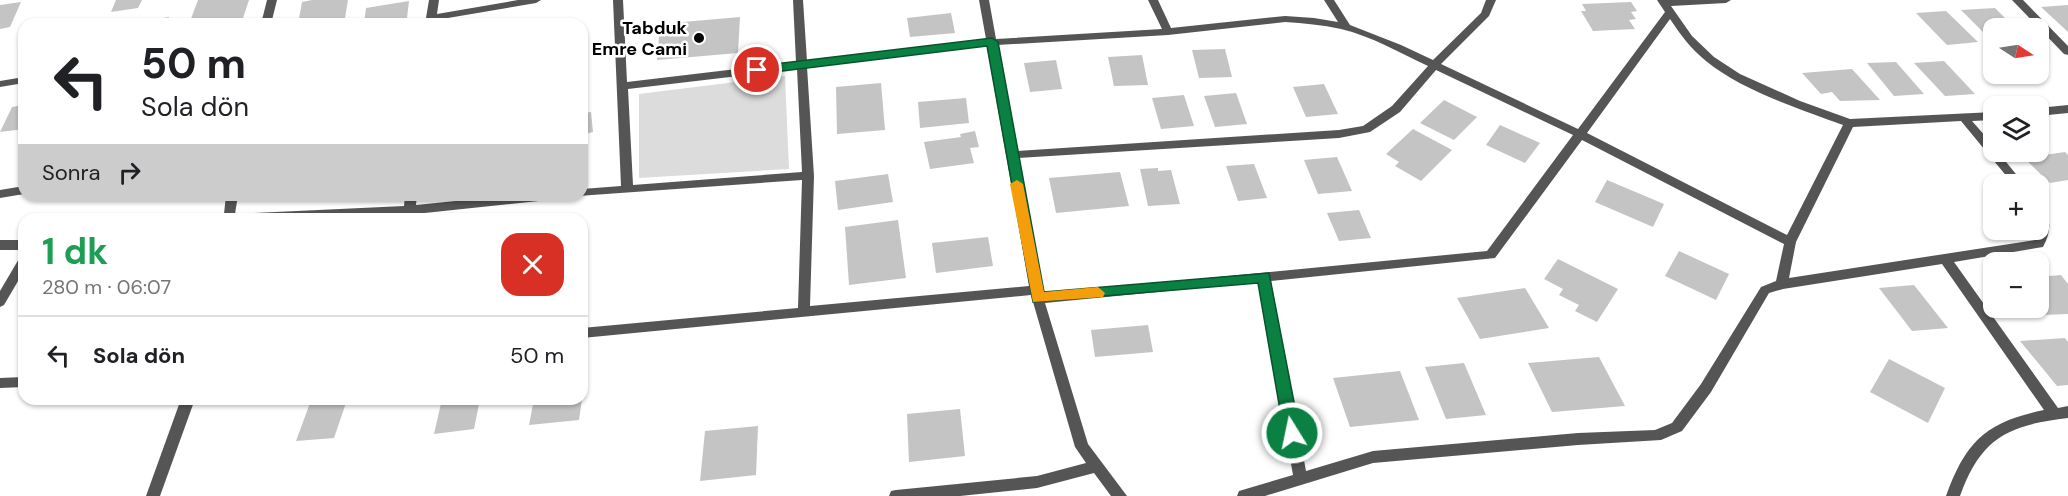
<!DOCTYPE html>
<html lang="tr">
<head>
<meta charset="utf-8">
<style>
  :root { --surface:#fff; --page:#f6f6f6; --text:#202124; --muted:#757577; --line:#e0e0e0 }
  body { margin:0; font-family:"DM Sans",sans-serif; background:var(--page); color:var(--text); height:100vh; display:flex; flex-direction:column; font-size:22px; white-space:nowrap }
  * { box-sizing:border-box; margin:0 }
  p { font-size:20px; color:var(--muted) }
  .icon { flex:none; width:33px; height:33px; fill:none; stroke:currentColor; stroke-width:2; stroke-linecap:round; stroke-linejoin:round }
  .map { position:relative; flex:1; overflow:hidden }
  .sheet { position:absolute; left:18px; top:213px; width:570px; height:192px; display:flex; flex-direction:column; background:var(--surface); border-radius:18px; box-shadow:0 2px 4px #0004 }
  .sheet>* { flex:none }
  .hud { position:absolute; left:18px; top:18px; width:570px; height:183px; border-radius:18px; box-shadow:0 2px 4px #0004; background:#fff; color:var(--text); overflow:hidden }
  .needle { width:39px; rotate:102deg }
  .tools { position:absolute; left:1983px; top:18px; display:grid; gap:12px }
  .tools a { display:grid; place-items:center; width:66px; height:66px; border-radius:12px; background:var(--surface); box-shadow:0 2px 4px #0004; font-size:30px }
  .pin { position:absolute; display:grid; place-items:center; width:51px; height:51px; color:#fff; margin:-26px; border:3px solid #fff; border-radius:50%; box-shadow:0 2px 6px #0007 }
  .me { position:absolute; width:66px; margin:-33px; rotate:350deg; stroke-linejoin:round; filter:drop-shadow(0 0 4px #0008) }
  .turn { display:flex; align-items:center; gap:21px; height:126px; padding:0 24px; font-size:27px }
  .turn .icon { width:78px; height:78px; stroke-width:2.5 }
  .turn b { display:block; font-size:42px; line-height:51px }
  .then { display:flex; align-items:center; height:57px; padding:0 24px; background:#0003; gap:12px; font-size:22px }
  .round { display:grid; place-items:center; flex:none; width:63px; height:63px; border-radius:18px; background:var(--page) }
  .overview { display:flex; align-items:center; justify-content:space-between; height:102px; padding:0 24px }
  h1 { font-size:36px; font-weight:700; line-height:45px; color:#1e9e55 }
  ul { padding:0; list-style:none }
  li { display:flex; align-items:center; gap:18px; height:78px; padding:0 24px; border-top:2px solid var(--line) }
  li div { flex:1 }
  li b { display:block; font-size:22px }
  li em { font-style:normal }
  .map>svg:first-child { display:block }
  .green { fill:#dcdcdc }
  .building { fill:#c4c4c4 }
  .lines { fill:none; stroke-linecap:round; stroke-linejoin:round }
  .street { fill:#555; fill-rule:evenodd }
  .route { fill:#0b8043; stroke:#07532c; stroke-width:1.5 }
  .slow { fill:#f59e0b }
  .poi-dot { fill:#000; stroke:#fff; stroke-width:2 }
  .labels { text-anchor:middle; stroke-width:5; stroke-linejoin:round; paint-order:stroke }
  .poi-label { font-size:18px; font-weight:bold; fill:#000; stroke:#fff; text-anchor:end }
</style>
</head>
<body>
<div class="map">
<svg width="2068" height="496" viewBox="0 0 2068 496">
  <rect width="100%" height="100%" fill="#fff"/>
  <polygon class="green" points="785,76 789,169 639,178 639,94"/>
  <g class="building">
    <polygon points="116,0 142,0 138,8 111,12"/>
    <polygon points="198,0 249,0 242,21 189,24"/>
    <polygon points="312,0 348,0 344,24 298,24 302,2"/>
    <polygon points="409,1 407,18 364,24 366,8"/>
    <polygon points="21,2 10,27 0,29 0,5"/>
    <polygon points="1631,2 1637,11 1631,12 1636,19 1629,20 1635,29 1593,31 1581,11 1586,11 1582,4"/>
    <polygon points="2068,5 2068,32 2041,7"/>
    <polygon points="1995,8 2015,28 1994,28 1994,40 1991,40 1961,10"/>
    <polygon points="1946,11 1978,42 1947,45 1916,13"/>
    <polygon points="951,13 955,33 910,37 907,18"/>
    <polygon points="169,17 167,24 136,24 135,23"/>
    <polygon points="740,17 738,53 657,60 660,24"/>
    <polygon points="1225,49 1232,77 1199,78 1192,50"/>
    <polygon points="1142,55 1148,85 1114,86 1108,57"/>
    <polygon points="1056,60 1062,89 1030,92 1024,63"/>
    <polygon points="1944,61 1975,94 1945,96 1914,63"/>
    <polygon points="1896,62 1924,94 1894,96 1867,63"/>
    <polygon points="1852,69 1880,100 1840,101 1832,92 1821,94 1802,73"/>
    <polygon points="881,83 885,130 837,134 836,87"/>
    <polygon points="1324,84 1338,114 1306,117 1293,87"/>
    <polygon points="1236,93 1247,124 1215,127 1204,96"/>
    <polygon points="1184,95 1194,126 1161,129 1152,98"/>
    <polygon points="966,98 969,123 920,128 918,102"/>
    <polygon points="1444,100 1477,117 1454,140 1420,123"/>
    <polygon points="24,105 24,129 0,132 12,107"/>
    <polygon points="591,112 593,132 582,135 582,113"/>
    <polygon points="1500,125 1540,143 1525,163 1486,145"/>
    <polygon points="1413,129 1452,150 1421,181 1395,166 1399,162 1386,154"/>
    <polygon points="975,131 979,147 970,148 974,163 930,169 924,142 961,137 960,134"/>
    <polygon points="2065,152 2068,155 2068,180 2050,183 2024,158"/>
    <polygon points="1337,157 1352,191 1318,194 1304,160"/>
    <polygon points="1254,164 1267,198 1238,201 1226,166"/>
    <polygon points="1158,168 1158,171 1171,170 1180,204 1148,206 1140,169"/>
    <polygon points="1120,172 1129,206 1056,213 1049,178"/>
    <polygon points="888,174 893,202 838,210 835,181"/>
    <polygon points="1607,180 1664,204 1653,227 1595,202"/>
    <polygon points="1359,210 1371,238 1339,241 1327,213"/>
    <polygon points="898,220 906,278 849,285 845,227"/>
    <polygon points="988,237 993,266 936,273 932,243"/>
    <polygon points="1679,251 1729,274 1716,300 1665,276"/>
    <polygon points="1558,259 1618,289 1597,322 1575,311 1579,305 1559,295 1563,289 1544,279"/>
    <polygon points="2061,275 2068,284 2068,314 2043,315 2037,308 2038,277"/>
    <polygon points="1914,285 1948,328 1912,331 1879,288"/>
    <polygon points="1525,288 1549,328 1480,339 1457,298"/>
    <polygon points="1148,325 1153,352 1095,357 1091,330"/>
    <polygon points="2065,338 2068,342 2068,385 2057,386 2020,341"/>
    <polygon points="1599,357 1625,406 1552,412 1528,363"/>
    <polygon points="1889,359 1945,388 1928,423 1870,392"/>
    <polygon points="1464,363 1486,415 1446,419 1425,367"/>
    <polygon points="1400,371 1419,420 1350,427 1333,378"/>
    <polygon points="442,399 480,399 474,429 434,434"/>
    <polygon points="534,399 582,399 579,420 529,425"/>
    <polygon points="347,400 334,438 296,441 310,403"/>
    <polygon points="960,409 965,456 909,462 907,414"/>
    <polygon points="758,426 756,475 700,481 705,431"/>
  </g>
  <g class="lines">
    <g class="street">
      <polygon points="267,0 277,0 271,24 261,24"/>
      <polygon points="429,0 439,0 437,14 518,0 541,0 536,3 436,20 435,24 425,24"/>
      <path d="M613 0H623L627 82 796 62 793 0H803L807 61 986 39 979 0H989L996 39 1162 29 1148 0H1158L1171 28 1285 16 1314 18 1338 22 1324 0H1334L1350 25 1401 45 1433 60 1481 13 1486 0H1496L1489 16 1441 64 1578 129 1665 12 1657 0H1731L1726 3 1671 6 1692 36 1714 57 1740 74 1800 101 1850 119 1994 112V120L1972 121 1994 146V152H1998L2024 184H2013L1961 121 1853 127 1796 242 1789 278 2035 240 2038 230V204L2042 205C2052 220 2051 232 2043 247L1954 262 2058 408 2068 406V418C2009 425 1981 437 1960 496H1946C1966 441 1986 422 2044 410L1942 264 1783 289 1769 293 1711 392 1682 431 1661 440 1578 445 1373 463 1265 496H1237L1239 491 1293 475 1259 282 1045 303 1088 444 1127 496H1111L1094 473 1037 488 960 496H889L891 491 896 490 1037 476 1086 463 1075 447 1031 295 582 338V328L798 308 802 180 578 196 582 195V189L621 186ZM1670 19C1680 34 1691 49 1706 61 1741 90 1799 109 1843 125L1787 235 1587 133ZM1285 22C1304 23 1322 25 1341 29 1371 36 1400 53 1428 66L1392 106 1363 126 1339 130 1017 151 997 45 1168 35ZM987 46 1029 286 810 306 814 176 807 67ZM797 69 802 172 633 185 628 89ZM1436 70 1573 135 1487 251 1043 294 1018 158 1339 138 1370 132 1400 112ZM1582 140 1784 244 1776 281 1761 287 1701 384 1672 423 1655 430 1578 433 1373 451 1306 471 1271 281 1495 258Z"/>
      <polygon points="2012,0 2023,0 2068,46 2068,55 2064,54"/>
      <polygon points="24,77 24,83 0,87 0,81"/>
      <polygon points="2068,105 2068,113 2038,116 2038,108"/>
      <polygon points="24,186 24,194 0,198 0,190"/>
      <polygon points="226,195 238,195 235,214 404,206 405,195 417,195 416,205 516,195 564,195 558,199 415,214 414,219 402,219 403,215 310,219 213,219 215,216 224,214"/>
      <rect x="0" y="240" width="24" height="10"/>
      <polygon points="24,255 24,271 4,305 0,307 0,291 20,257"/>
      <polygon points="24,377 24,387 0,388 0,378"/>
      <polygon points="181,399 195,399 160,496 146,496"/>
    </g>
  </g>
  <polygon class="route" points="992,38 998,42 1044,292 1269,273 1300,433 1298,437 1287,437 1284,433 1258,283 1033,302 987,46 757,74 751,70 757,66"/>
  <polygon class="slow" points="1017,180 1023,184 1044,292 1098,287 1105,293 1103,297 1033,302 1010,184"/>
  <circle class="poi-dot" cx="699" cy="38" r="6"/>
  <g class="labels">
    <g class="poi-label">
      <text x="687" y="34">Tabduk<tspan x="687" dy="21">Emre Cami</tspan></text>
    </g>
  </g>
</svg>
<div class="tools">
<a><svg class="needle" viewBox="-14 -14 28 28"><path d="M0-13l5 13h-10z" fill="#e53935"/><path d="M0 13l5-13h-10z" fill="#757577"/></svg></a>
<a><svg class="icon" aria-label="layers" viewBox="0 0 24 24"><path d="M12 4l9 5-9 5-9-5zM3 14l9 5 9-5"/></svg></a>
<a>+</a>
<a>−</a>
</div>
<div class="pin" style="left:757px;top:70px;background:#d93025"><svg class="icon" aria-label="arrive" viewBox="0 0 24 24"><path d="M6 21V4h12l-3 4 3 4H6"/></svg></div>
<svg class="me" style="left:1292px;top:433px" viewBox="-20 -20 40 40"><circle r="17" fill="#0b8043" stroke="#fff" stroke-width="3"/><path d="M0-11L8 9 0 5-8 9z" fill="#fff"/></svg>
<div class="hud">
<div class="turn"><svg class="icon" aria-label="left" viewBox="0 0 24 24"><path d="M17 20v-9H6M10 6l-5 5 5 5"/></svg><div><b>50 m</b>Sola dön</div></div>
<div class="then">Sonra<svg class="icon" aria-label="right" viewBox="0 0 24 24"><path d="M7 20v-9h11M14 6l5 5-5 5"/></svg></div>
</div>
<section class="sheet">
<div class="overview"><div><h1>1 dk</h1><p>280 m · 06:07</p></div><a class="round" style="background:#d93025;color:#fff"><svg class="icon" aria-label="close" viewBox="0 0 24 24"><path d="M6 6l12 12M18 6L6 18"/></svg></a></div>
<ul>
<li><svg class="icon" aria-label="left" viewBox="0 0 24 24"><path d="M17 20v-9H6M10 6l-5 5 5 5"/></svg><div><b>Sola dön</b></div><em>50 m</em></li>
</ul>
</section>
</div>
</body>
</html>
